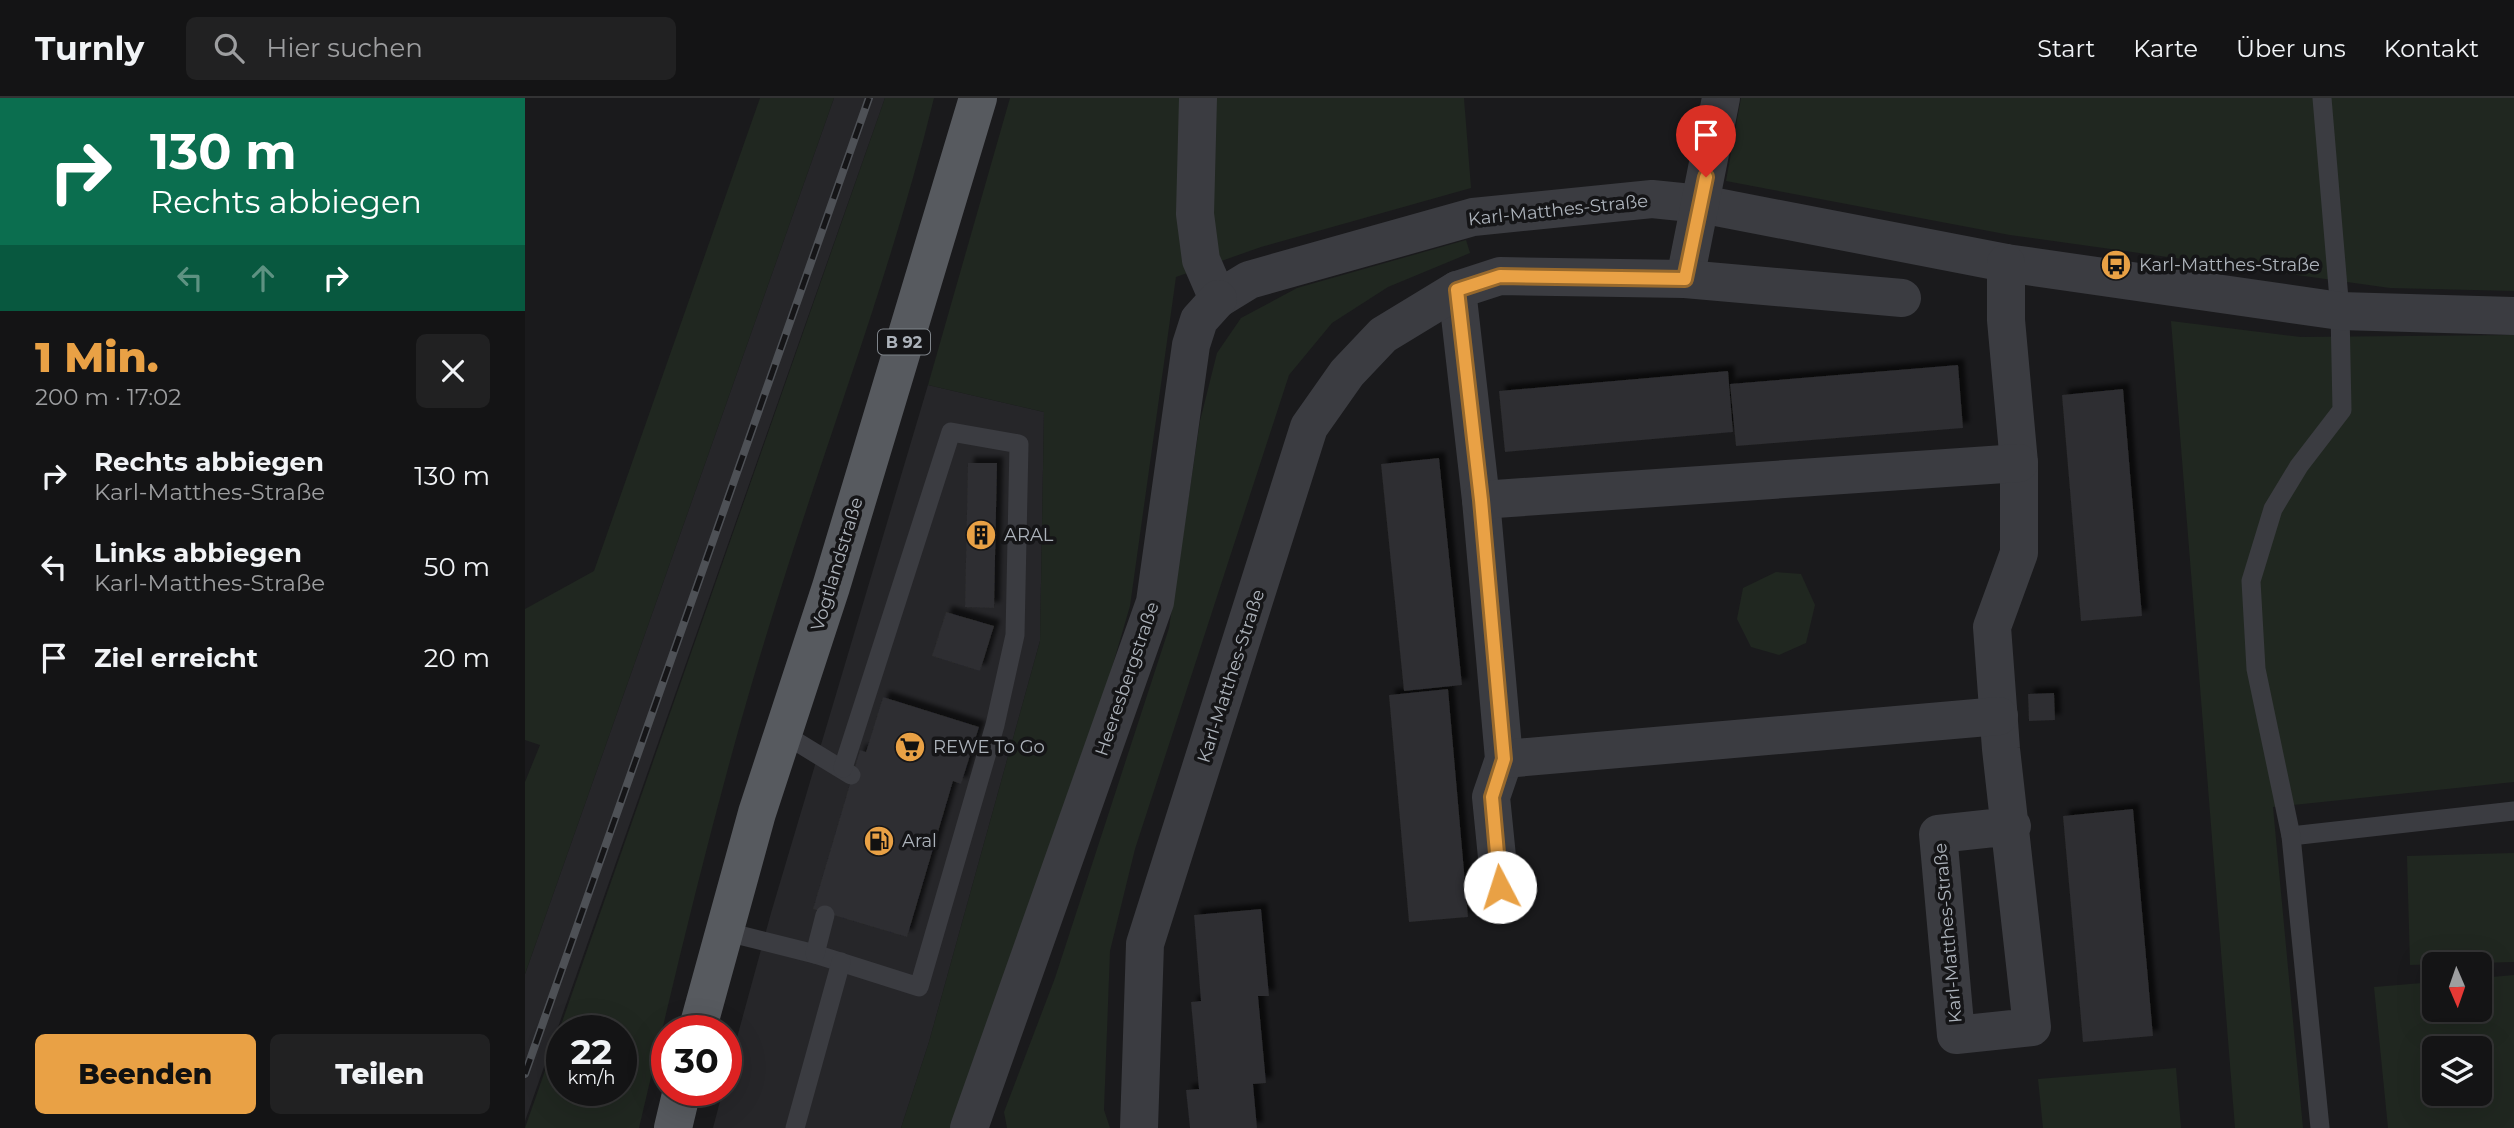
<!DOCTYPE html>
<html lang="de">
<head>
<meta charset="utf-8">
<style>
  :root { --surface:#141415; --page:#212122; --text:#f1f3f6; --muted:#9d9ea0; --line:#333334; --accent:#e9a145 }
  body { margin:0; font-family:Montserrat,sans-serif; background:var(--page); color:var(--text); height:100vh; display:flex; flex-direction:column; font-size:26px; white-space:nowrap }
  * { box-sizing:border-box; margin:0 }
  p { font-size:23px; color:var(--muted) }
  .icon { flex:none; width:38px; height:38px; fill:none; stroke:currentColor; stroke-width:2; stroke-linecap:round; stroke-linejoin:round }
  .map { position:relative; flex:1; overflow:hidden }
  .drawer { display:flex; flex-direction:column; background:var(--surface); width:525px }
  .drawer>* { flex:none }
  .top-card { background:#0b6e4f; color:#fff; overflow:hidden }
  .needle { width:46px; rotate:178deg }
  .controls { position:absolute; left:1897px; top:854px; display:grid; gap:14px }
  .controls a { display:grid; place-items:center; width:70px; height:70px; border-radius:10px; background:var(--surface); box-shadow:0 7px 28px #0002,0 0 0 2px var(--line); font-size:35px }
  .speed { position:absolute; left:21px; top:917px; display:flex; gap:14px; font-size:35px; font-weight:700; text-align:center }
  .speed>* { display:grid; place-content:center; width:91px; height:91px; border-radius:50%; background:var(--surface); box-shadow:0 7px 28px #0002,0 0 0 2px var(--line); line-height:1 }
  .speed small { font-size:18px; font-weight:400 }
  .speed .limit { border:10px solid #d22; background:#fff; color:#111 }
  .pin { position:absolute; display:grid; place-items:center; width:60px; height:60px; color:#fff; margin:-72px -30px; border-radius:50% 50% 50% 0; rotate:-45deg; box-shadow:0 0 7px #0007 }
  .pin .icon { rotate:45deg }
  .me { position:absolute; width:77px; margin:-38px; rotate:355deg; stroke-linejoin:round; filter:drop-shadow(0 0 5px #0008) }
  .turn { display:flex; align-items:center; gap:24px; height:147px; padding:0 35px; font-size:32px }
  .turn .icon { width:91px; height:91px; stroke-width:2.5 }
  .turn b { display:block; font-size:49px; line-height:60px }
  .lanes { display:flex; align-items:center; height:66px; padding:0 35px; background:#0003; justify-content:center; gap:35px; direction:ltr }
  .lanes .off { opacity:.35 }
  .round { display:grid; place-items:center; flex:none; width:74px; height:74px; border-radius:10px; background:var(--page) }
  .summary { display:flex; align-items:center; justify-content:space-between; height:119px; padding:0 35px }
  h1 { font-size:42px; font-weight:800; line-height:52px; color:var(--accent) }
  .button { display:flex; gap:14px; margin-top:auto; padding:14px 35px }
  .button a { flex:1; height:80px; border-radius:10px; background:var(--accent); color:#111; font-size:28px; font-weight:800; line-height:80px; text-align:center }
  .button a+a { background:var(--page); color:var(--text) }
  ul { padding:0; list-style:none }
  li { display:flex; align-items:center; gap:21px; height:91px; padding:0 35px }
  li div { flex:1 }
  li b { display:block; font-size:26px }
  li em { font-style:normal }
  header { display:flex; align-items:center; gap:42px; box-sizing:border-box; height:98px; padding:0 35px; background:var(--surface); border-bottom:2px solid var(--line) }
  header strong { font-size:33px }
  nav { display:flex; gap:38px; margin-inline-start:auto; font-size:24px }
  .search { width:490px; height:63px; background:var(--page); display:flex; align-items:center; gap:18px; box-sizing:border-box; padding:0 24px; border-radius:10px; color:var(--muted); font-size:26px }
  main { display:flex; flex:1; min-height:0 }
  .map>svg:first-child { display:block }
  .built { fill:#262629 }
  .green { fill:#202720; fill-rule:evenodd }
  .building { fill:#2d2d30; filter:url(#shadow) }
  .lines { fill:none; stroke-linecap:round; stroke-linejoin:round }
  .service { stroke:#3b3c41; stroke-width:19 }
  .minor { stroke:#3b3c41; stroke-width:38 }
  .tertiary { stroke:#3b3c41; stroke-width:38 }
  .primary { stroke:#575a5f; stroke-width:38 }
  .rail-casing { stroke:#4e5156; stroke-width:8 }
  .rail { stroke:#151517; stroke-width:5; stroke-dasharray:16; stroke-linecap:butt }
  .route-casing { stroke:#97692d; stroke-width:18 }
  .route { stroke:#e9a145; stroke-width:12 }
  .labels { text-anchor:middle; stroke-width:7; stroke-linejoin:round; paint-order:stroke }
  .shield { fill:#151517; stroke:#7f848a; stroke-width:2 }
  .shield-label { font-size:16px; font-weight:bold; fill:#adb3bb }
  .street-label { font-size:18px; fill:#adb3bb; stroke:#151517 }
  .poi-label { font-size:18px; fill:#adb3bb; stroke:#151517; text-anchor:start }
</style>
</head>
<body>
<header>
<strong>Turnly</strong>
<div class="search"><svg class="icon" aria-label="search" viewBox="0 0 24 24"><circle cx="10" cy="10" r="6"/><path d="M15 15l6 6"/></svg>Hier suchen</div>
<nav><a>Start</a><a>Karte</a><a>Über uns</a><a>Kontakt</a></nav>
</header>
<main>
<section class="drawer">
<div class="top-card">
<div class="turn"><svg class="icon" aria-label="right" viewBox="0 0 24 24"><path d="M7 20v-9h11M14 6l5 5-5 5"/></svg><div><b>130 m</b>Rechts abbiegen</div></div>
<div class="lanes"><svg class="icon off" aria-label="left" viewBox="0 0 24 24"><path d="M17 20v-9H6M10 6l-5 5 5 5"/></svg><svg class="icon off" aria-label="ahead" viewBox="0 0 24 24"><path d="M12 20V5M6 11l6-6 6 6"/></svg><svg class="icon" aria-label="right" viewBox="0 0 24 24"><path d="M7 20v-9h11M14 6l5 5-5 5"/></svg></div>
</div>
<div class="summary"><div><h1>1 Min.</h1><p>200 m · 17:02</p></div><a class="round"><svg class="icon" aria-label="close" viewBox="0 0 24 24"><path d="M6 6l12 12M18 6L6 18"/></svg></a></div>
<ul>
<li><svg class="icon" aria-label="right" viewBox="0 0 24 24"><path d="M7 20v-9h11M14 6l5 5-5 5"/></svg><div><b>Rechts abbiegen</b><p>Karl-Matthes-Straße</p></div><em>130 m</em></li>
<li><svg class="icon" aria-label="left" viewBox="0 0 24 24"><path d="M17 20v-9H6M10 6l-5 5 5 5"/></svg><div><b>Links abbiegen</b><p>Karl-Matthes-Straße</p></div><em>50 m</em></li>
<li><svg class="icon" aria-label="arrive" viewBox="0 0 24 24"><path d="M6 21V4h12l-3 4 3 4H6"/></svg><div><b>Ziel erreicht</b></div><em>20 m</em></li>
</ul>
<div class="button"><a>Beenden</a><a>Teilen</a></div>
</section>
<div class="map">
<svg width="1989" height="1030" viewBox="0 0 1989 1030">
  <defs>
    <filter id="shadow"><feDropShadow dx="6" dy="-6" stdDeviation="2" flood-color="#0009"/></filter>
  </defs>
  <rect width="100%" height="100%" fill="#1a1a1c"/>
  <g class="built">
    <polygon points="309,0 360,0 0,1023 0,876"/>
    <polygon points="403,287 519,314 515,543 404,944 376,1030 188,1030 198,992 201,992 201,980 246,815"/>
  </g>
  <g class="green">
    <polygon points="235,0 309,0 0,876 0,684 15,647 0,642 0,511 69,473"/>
    <path d="M360 0H409C365 181 296 356 242 535 192 698 153 864 114 1030H0ZM37 933H96V992H37Z"/>
    <polygon points="485,0 939,0 946,90 736,149 651,179 605,508 564,648 427,1030 376,1030 404,944 515,543 519,314 403,287"/>
    <polygon points="1216,0 1989,0 1989,193 1865,190 1485,137 1201,83"/>
    <polygon points="941,142 945,155 863,189 807,225 764,277 610,751 585,853 579,1012 585,1030 482,1030 479,1014 530,880 644,530 675,323 692,255 716,220 772,190"/>
    <polygon points="1646,223 1776,239 1989,237 1989,684 1748,709 1778,1030 1710,1030"/>
    <polygon points="1251,474 1276,476 1290,507 1281,545 1254,557 1226,549 1212,521 1218,490"/>
    <polygon points="1989,755 1989,864 1885,867 1882,758"/>
    <path d="M1989 877V1030H1863L1849 889 1909 884V912H1955V880ZM1909 950H1955V996H1909Z"/>
    <polygon points="1651,970 1656,1030 1518,1030 1513,981"/>
  </g>
  <g class="building">
    <polygon points="1433,267 1438,330 1211,348 1205,286"/>
    <polygon points="1203,273 1208,334 980,354 974,293"/>
    <polygon points="1598,291 1617,518 1556,523 1537,297"/>
    <polygon points="914,360 937,587 879,593 856,366"/>
    <polygon points="443,365 472,365 469,510 440,509"/>
    <polygon points="421,514 469,528 455,573 407,558"/>
    <polygon points="923,591 943,819 884,824 864,597"/>
    <polygon points="1529,595 1530,622 1504,623 1503,596"/>
    <polygon points="358,599 454,629 436,686 428,683 382,839 288,811 335,652 341,654"/>
    <polygon points="1608,711 1628,938 1558,944 1538,718"/>
    <polygon points="736,811 744,898 733,898 741,985 728,986 732,1030 665,1030 661,992 674,991 666,904 676,903 669,817"/>
  </g>
  <g class="lines">
    <g class="service">
      <polyline points="259,636 326,677"/>
      <polyline points="1766,738 1989,713"/>
      <polyline points="198,833 290,856 394,889 470,627 490,537 494,346 426,334 318,670"/>
      <polyline points="290,856 300,817"/>
      <polyline points="270,1030 316,864"/>
      <polyline points="1795,1030 1766,738 1731,571 1726,483 1748,411 1774,368 1817,312 1815,213 1797,0"/>
    </g>
    <g class="minor">
      <polyline points="673,0 670,116 676,162 693,201 724,182 948,119 1127,101 1176,106 1481,165 1815,213 1989,218"/>
      <polyline points="1481,165 1481,222 1494,365 1494,455 1467,529 1476,651 1507,929 1431,937 1413,736 1487,728"/>
      <polyline points="1160,181 1196,0"/>
      <polyline points="932,192 956,402 979,661 966,699 975,789"/>
      <polyline points="956,402 1494,365"/>
      <polyline points="979,661 1474,618"/>
      <polyline points="614,1030 620,846 784,329 822,275 858,237 932,192 975,178 1160,181 1377,200"/>
    </g>
    <polyline class="tertiary" points="444,1030 630,504 666,247 674,222 693,201"/>
    <g class="primary">
      <polyline points="172,933 232,715 306,489 453,0"/>
      <polyline points="148,1030 157,992"/>
    </g>
    <g class="rail-casing">
      <polyline id="rail" points="0,976 344,0"/>
    </g>
    <use href="#rail" class="rail"/>
  </g>
  <g class="lines">
    <g class="route-casing">
      <polyline id="route" points="975,789 967,699 979,661 956,402 932,192 975,178 1160,181 1181,79"/>
    </g>
    <use href="#route" class="route"/>
  </g>
  <defs>
    <g id="bus-disc" transform="scale(1.575)"><circle r="9.5" fill="#e9a145" stroke="#151517"/><path d="M-5-6H5V4H4V6H2V4H-2V6H-4V4H-5ZM-3.5-4V0h7V-4ZM-3.5 1.2v1.5H-2V1.2ZM2 1.2v1.5H3.5V1.2Z" fill="#111"/></g>
    <g id="building-disc" transform="scale(1.575)"><circle r="9.5" fill="#e9a145" stroke="#151517"/><path d="M-4-6H4V6H1V3H-1V6H-4ZM-2.5-4.3h1.7v1.8h-1.7ZM.8-4.3h1.7v1.8H.8ZM-2.5-1h1.7V.8h-1.7ZM.8-1h1.7V.8H.8Z" fill="#111"/></g>
    <g id="supermarket-disc" transform="scale(1.575)"><circle r="9.5" fill="#e9a145" stroke="#151517"/><path d="M-6-5.5h2.5l.6 2H6L4.5 2H-2.5L-4.4-4H-6ZM-1.5 3.2a1.3 1.3 0 1 0 .1 0ZM3 3.2a1.3 1.3 0 1 0 .1 0Z" fill="#111"/></g>
    <g id="fuel-disc" transform="scale(1.575)"><circle r="9.5" fill="#e9a145" stroke="#151517"/><path d="M-5.5-6h7V0h2V4h1.3V-2.5L3-4.5l.8-.8L6-3V5H2.5V1h-1V6h-7ZM-4.2-4.7v3.2H.2V-4.7Z" fill="#111"/></g>
  </defs>
  <g fill-rule="evenodd">
    <use href="#bus-disc" x="1591" y="167"/>
    <use href="#building-disc" x="456" y="437"/>
    <use href="#supermarket-disc" x="385" y="649"/>
    <use href="#fuel-disc" x="354" y="743"/>
  </g>
  <g class="labels">
    <rect class="shield" x="353" y="231.5" width="52" height="25" rx="5"/>
    <g class="shield-label">
      <text x="379" y="250">B 92</text>
    </g>
    <g class="street-label">
      <text transform="translate(1033 112) rotate(-6)" y="6">Karl-Matthes-Straße</text>
      <text transform="translate(312 466) rotate(-73)" y="6">Vogtlandstraße</text>
      <text transform="translate(706 578) rotate(-72)" y="6">Karl-Matthes-Straße</text>
      <text transform="translate(602 581) rotate(-71)" y="6">Heeresbergstraße</text>
      <text transform="translate(1423 835) rotate(-95)" y="6">Karl-Matthes-Straße</text>
    </g>
    <g class="poi-label">
      <text x="1614" y="173">Karl-Matthes-Straße</text>
      <text x="479" y="443">ARAL</text>
      <text x="408" y="655">REWE To Go</text>
      <text x="377" y="749">Aral</text>
    </g>
  </g>
</svg>
<div class="controls">
<a><svg class="needle" viewBox="-14 -14 28 28"><path d="M0-13l5 13h-10z" fill="#e53935"/><path d="M0 13l5-13h-10z" fill="#9d9ea0"/></svg></a>
<a><svg class="icon" aria-label="layers" viewBox="0 0 24 24"><path d="M12 4l9 5-9 5-9-5zM3 14l9 5 9-5"/></svg></a>
</div>
<div class="speed"><div>22<small>km/h</small></div><div class="limit">30</div></div>
<div class="pin" style="left:1181px;top:79px;background:#d93025"><svg class="icon" aria-label="arrive" viewBox="0 0 24 24"><path d="M6 21V4h12l-3 4 3 4H6"/></svg></div>
<svg class="me" style="left:975px;top:789px" viewBox="-20 -20 40 40"><circle r="19" fill="#fff"/><path d="M0-13L10 11 0 6-10 11z" fill="#e9a145"/></svg>
</div>
</main>
</body>
</html>
